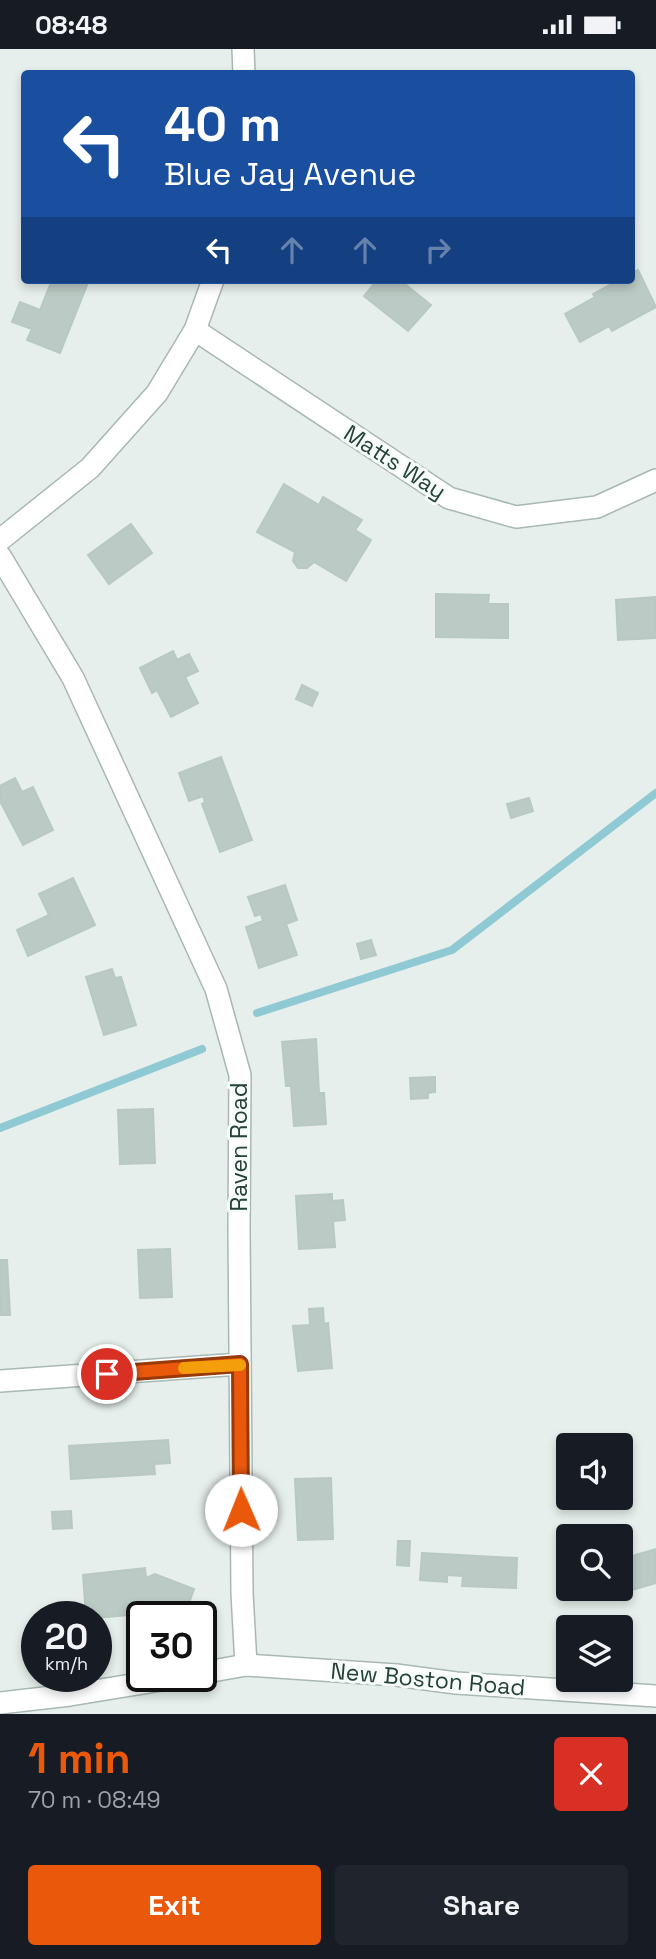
<!DOCTYPE html>
<html lang="en">
<head>
<meta charset="utf-8">
<style>
  :root { --surface:#171b24; --page:#20242c; --text:#f1f3f6; --muted:#9ea1a6; --accent:#ea580c }
  body { margin:0; font-family:"Space Grotesk",sans-serif; background:var(--page); color:var(--text); height:100vh; display:flex; flex-direction:column; font-size:26px; white-space:nowrap }
  * { box-sizing:border-box; margin:0 }
  p { font-size:23px; color:var(--muted) }
  .icon { flex:none; width:38px; height:38px; fill:none; stroke:currentColor; stroke-width:2; stroke-linecap:round; stroke-linejoin:round }
  .map { position:relative; height:1665px; overflow:hidden }
  .side { display:flex; flex-direction:column; background:var(--surface); flex:1 }
  .side>* { flex:none }
  .banner { position:absolute; left:21px; top:21px; width:614px; height:214px; border-radius:7px; box-shadow:0 4px 10px #0003; background:#1a4fa0; color:#fff; overflow:hidden }
  .buttons { position:absolute; left:556px; top:1384px; display:grid; gap:14px }
  .buttons a { display:grid; place-items:center; width:77px; height:77px; border-radius:7px; background:var(--surface); box-shadow:0 4px 10px #0003; font-size:35px }
  .speed { position:absolute; left:21px; top:1552px; display:flex; gap:14px; font-size:35px; font-weight:700; text-align:center }
  .speed>* { display:grid; place-content:center; width:91px; height:91px; border-radius:50%; background:var(--surface); box-shadow:0 4px 10px #0003; line-height:1 }
  .speed small { font-size:18px; font-weight:400 }
  .speed .limit { border:4px solid #111; border-radius:10px; background:#fff; color:#111 }
  .pin { position:absolute; display:grid; place-items:center; width:60px; height:60px; color:#fff; margin:-30px; border:4px solid #fff; border-radius:50%; box-shadow:0 2px 7px #0007 }
  .me { position:absolute; width:77px; margin:-38px; rotate:359deg; stroke-linejoin:round; filter:drop-shadow(0 0 5px #0008) }
  .turn { display:flex; align-items:center; gap:24px; height:147px; padding:0 28px; font-size:32px }
  .turn .icon { width:91px; height:91px; stroke-width:2.5 }
  .turn b { display:block; font-size:49px; line-height:60px }
  .lanes { display:flex; align-items:center; height:66px; padding:0 28px; background:#0003; justify-content:center; gap:35px; direction:ltr }
  .lanes .off { opacity:.35 }
  .round { display:grid; place-items:center; flex:none; width:74px; height:74px; border-radius:7px; background:var(--page) }
  .head { display:flex; align-items:center; justify-content:space-between; height:119px; padding:0 28px }
  h1 { font-size:42px; font-weight:800; line-height:52px; color:var(--accent) }
  .button { display:flex; gap:14px; margin-top:auto; padding:14px 28px }
  .button a { flex:1; height:80px; border-radius:7px; background:var(--accent); color:#fff; font-size:28px; font-weight:800; line-height:80px; text-align:center }
  .button a+a { background:var(--page); color:var(--text) }
  .status { display:flex; justify-content:space-between; align-items:center; height:49px; padding:0 35px; background:var(--surface); direction:ltr }
  .status svg { height:19px; fill:currentColor }
  .map>svg:first-child { display:block }
  .lines { fill:none; stroke-linecap:round; stroke-linejoin:round }
  .stream { stroke:#8ec9d4; stroke-width:8 }
  .building { fill:#bbcac4; stroke:#b8c9c2; stroke-width:2 }
  .minor-casing { stroke:#a8b8b2; stroke-width:24 }
  .tertiary-casing { stroke:#a8b8b2; stroke-width:24 }
  .minor { stroke:#fff; stroke-width:21 }
  .tertiary { stroke:#fff; stroke-width:21 }
  .route-casing { stroke:#983908; stroke-width:18 }
  .route { stroke:#ea580c; stroke-width:12 }
  .slow { stroke:#f59e0b; stroke-width:12 }
  .labels { text-anchor:middle; stroke-width:6; stroke-linejoin:round; paint-order:stroke }
  .street-label { font-size:23px; fill:#24423a; stroke:#f7fbf9 }
</style>
</head>
<body>
<div class="status"><b>08:48</b><svg viewBox="0 0 49 12"><path d="M0 12V9h3v3zM5 12V6h3v6zM10 12V3h3v9zM15 12V0h3v12zM26 1h20v11H26zM47 4h2v5h-2z"/></svg></div>
<div class="map">
<svg width="656" height="1665" viewBox="0 0 656 1665">
  <rect width="100%" height="100%" fill="#e6efeb"/>
  <g class="lines">
    <g class="stream">
      <polyline points="257,964 452,901 656,744"/>
      <polyline points="0,1079 202,1000"/>
    </g>
  </g>
  <g class="building">
    <polygon points="638,221 656,258 612,282 609,277 580,293 565,265 595,248 593,245 619,231 632,231 632,224"/>
    <polygon points="52,231 89,231 60,304 27,291 32,280 12,273 20,253 40,261"/>
    <polygon points="377,231 400,231 431,256 408,282 364,247"/>
    <polygon points="284,435 319,456 323,448 362,471 355,481 371,491 346,532 314,513 307,519 298,519 293,512 295,503 257,483"/>
    <polygon points="131,475 152,504 109,535 88,506"/>
    <polygon points="436,545 489,546 488,555 508,555 508,589 436,588"/>
    <polygon points="656,548 656,589 618,591 616,551"/>
    <polygon points="173,602 177,611 189,605 198,622 185,628 198,654 171,668 157,641 152,644 140,619"/>
    <polygon points="302,636 318,644 312,657 296,650"/>
    <polygon points="221,708 252,791 220,803 202,755 205,753 203,747 189,752 179,724"/>
    <polygon points="15,729 22,743 33,738 53,781 23,796 0,752 0,737"/>
    <polygon points="529,749 533,762 511,769 507,755"/>
    <polygon points="73,829 95,876 28,907 17,881 49,866 39,845"/>
    <polygon points="285,836 297,871 286,875 297,906 259,919 246,878 263,872 261,865 255,867 248,848"/>
    <polygon points="371,891 376,906 361,910 357,895"/>
    <polygon points="112,920 115,929 121,928 136,976 104,986 86,928"/>
    <polygon points="316,990 319,1044 324,1044 326,1075 294,1077 291,1037 286,1037 282,993"/>
    <polygon points="435,1028 435,1043 428,1044 428,1049 411,1050 410,1029"/>
    <polygon points="153,1060 155,1114 120,1115 118,1061"/>
    <polygon points="332,1145 332,1152 343,1151 345,1171 333,1172 335,1198 299,1200 296,1147"/>
    <polygon points="170,1200 172,1248 140,1249 138,1201"/>
    <polygon points="0,1211 7,1211 10,1266 0,1266"/>
    <polygon points="323,1259 324,1275 328,1274 332,1319 298,1322 293,1277 310,1276 309,1260"/>
    <polygon points="168,1391 170,1414 154,1415 155,1425 71,1430 69,1397"/>
    <polygon points="331,1429 333,1490 298,1491 295,1430"/>
    <polygon points="71,1462 72,1479 53,1480 52,1463"/>
    <polygon points="398,1492 410,1492 409,1517 397,1516"/>
    <polygon points="656,1500 656,1534 632,1541 622,1510"/>
    <polygon points="422,1504 517,1509 516,1539 462,1537 463,1527 447,1526 447,1533 420,1531"/>
    <polygon points="145,1519 146,1529 155,1525 194,1540 184,1568 162,1568 150,1564 96,1569 86,1568 83,1526"/>
  </g>
  <g class="lines">
    <g class="minor-casing">
      <g id="minor">
        <polyline points="195,281 449,449 516,468 597,458 656,431"/>
        <polyline points="0,507 73,629 216,940 240,1026 239,1180 242,1544 246,1616"/>
        <polyline points="0,1332 240,1315"/>
      </g>
    </g>
    <g class="tertiary-casing">
      <g id="tertiary">
        <polyline points="243,0 244,24"/>
        <polyline points="0,491 90,419 157,344 195,281 213,231"/>
        <polyline points="201,1624 246,1616 396,1626 456,1634 656,1647"/>
        <polyline points="0,1654 70,1646 180,1628"/>
      </g>
    </g>
    <use href="#minor" class="minor"/>
    <use href="#tertiary" class="tertiary"/>
  </g>
  <g class="lines">
    <g class="route-casing">
      <polyline id="route" points="107,1325 240,1315 241,1461"/>
    </g>
    <use href="#route" class="route"/>
    <polyline class="slow" points="184,1319 240,1316"/>
  </g>
  <g class="labels">
    <g class="street-label">
      <text transform="translate(395 413) rotate(33)" y="8">Matts Way</text>
      <text transform="translate(239 1098) rotate(-90)" y="8">Raven Road</text>
      <text transform="translate(428 1630) rotate(5)" y="8">New Boston Road</text>
    </g>
  </g>
</svg>
<div class="buttons">
<a><svg class="icon" aria-label="sound" viewBox="0 0 24 24"><path d="M4 9h4l5-4v14l-5-4H4zM17 9q2 3 0 6"/></svg></a>
<a><svg class="icon" aria-label="search" viewBox="0 0 24 24"><circle cx="10" cy="10" r="6"/><path d="M15 15l6 6"/></svg></a>
<a><svg class="icon" aria-label="layers" viewBox="0 0 24 24"><path d="M12 4l9 5-9 5-9-5zM3 14l9 5 9-5"/></svg></a>
</div>
<div class="speed"><div>20<small>km/h</small></div><div class="limit">30</div></div>
<div class="pin" style="left:107px;top:1325px;background:#d93025"><svg class="icon" aria-label="arrive" viewBox="0 0 24 24"><path d="M6 21V4h12l-3 4 3 4H6"/></svg></div>
<svg class="me" style="left:241px;top:1461px" viewBox="-20 -20 40 40"><circle r="19" fill="#fff"/><path d="M0-13L10 11 0 6-10 11z" fill="#ea580c"/></svg>
<div class="banner">
<div class="turn"><svg class="icon" aria-label="left" viewBox="0 0 24 24"><path d="M17 20v-9H6M10 6l-5 5 5 5"/></svg><div><b>40 m</b>Blue Jay Avenue</div></div>
<div class="lanes"><svg class="icon" aria-label="left" viewBox="0 0 24 24"><path d="M17 20v-9H6M10 6l-5 5 5 5"/></svg><svg class="icon off" aria-label="ahead" viewBox="0 0 24 24"><path d="M12 20V5M6 11l6-6 6 6"/></svg><svg class="icon off" aria-label="ahead" viewBox="0 0 24 24"><path d="M12 20V5M6 11l6-6 6 6"/></svg><svg class="icon off" aria-label="right" viewBox="0 0 24 24"><path d="M7 20v-9h11M14 6l5 5-5 5"/></svg></div>
</div>
</div>
<section class="side">
<div class="head"><div><h1>1 min</h1><p>70 m · 08:49</p></div><a class="round" style="background:#d93025;color:#fff"><svg class="icon" aria-label="close" viewBox="0 0 24 24"><path d="M6 6l12 12M18 6L6 18"/></svg></a></div>
<div class="button"><a>Exit</a><a>Share</a></div>
</section>
</body>
</html>
